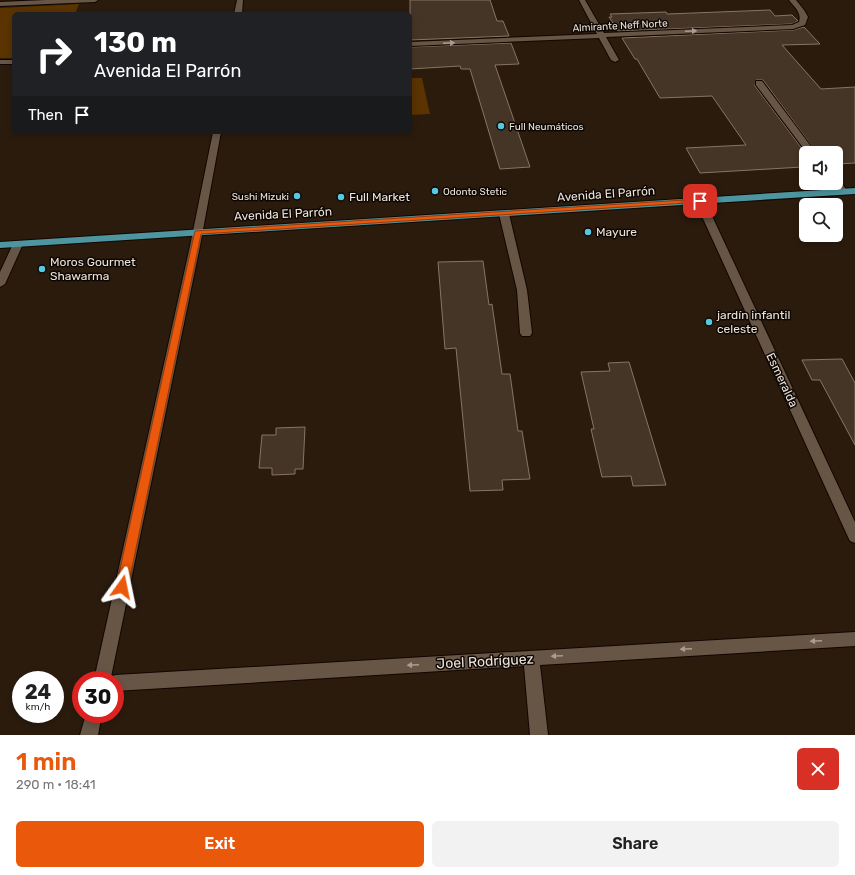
<!DOCTYPE html>
<html lang="en">
<head>
<meta charset="utf-8">
<style>
  :root { --surface:#fff; --page:#f2f2f2; --text:#222; --muted:#767676; --accent:#ea580c }
  body { margin:0; font-family:Rubik,sans-serif; background:var(--page); color:var(--text); height:100vh; display:flex; flex-direction:column; font-size:15px; white-space:nowrap }
  * { box-sizing:border-box; margin:0 }
  p { font-size:13px; color:var(--muted) }
  .icon { flex:none; width:22px; height:22px; fill:none; stroke:currentColor; stroke-width:2; stroke-linecap:round; stroke-linejoin:round }
  .map { position:relative; height:735px; overflow:hidden }
  .drawer { display:flex; flex-direction:column; background:var(--surface); flex:1 }
  .drawer>* { flex:none }
  .banner { position:absolute; left:12px; top:12px; width:400px; height:122px; border-radius:6px; box-shadow:0 2px 6px #0003; background:#202124; color:#fff; overflow:hidden }
  .fabs { position:absolute; left:799px; top:146px; display:grid; gap:8px }
  .fabs a { display:grid; place-items:center; width:44px; height:44px; border-radius:6px; background:var(--surface); box-shadow:0 2px 6px #0003; font-size:20px }
  .speed { position:absolute; left:12px; top:671px; display:flex; gap:8px; font-size:20px; font-weight:700; text-align:center }
  .speed>* { display:grid; place-content:center; width:52px; height:52px; border-radius:50%; background:var(--surface); box-shadow:0 2px 6px #0003; line-height:1 }
  .speed small { font-size:10px; font-weight:400 }
  .speed .limit { border:6px solid #d22; background:#fff; color:#111 }
  .pin { position:absolute; display:grid; place-items:center; width:34px; height:34px; color:#fff; margin:-17px; border-radius:8px; box-shadow:0 2px 6px #0006 }
  .me { position:absolute; width:44px; margin:-22px; rotate:12deg; stroke-linejoin:round; filter:drop-shadow(0 0 3px #0008) }
  .turn { display:flex; align-items:center; gap:14px; height:84px; padding:0 16px; font-size:18px }
  .turn .icon { width:52px; height:52px; stroke-width:2.5 }
  .turn b { display:block; font-size:28px; line-height:34px }
  .then { display:flex; align-items:center; height:38px; padding:0 16px; background:#0003; gap:8px; font-size:15px }
  .round { display:grid; place-items:center; flex:none; width:42px; height:42px; border-radius:6px; background:var(--page) }
  .overview { display:flex; align-items:center; justify-content:space-between; height:68px; padding:0 16px }
  h1 { font-size:24px; font-weight:600; line-height:30px; color:var(--accent) }
  .action { display:flex; gap:8px; margin-top:auto; padding:8px 16px }
  .action a { flex:1; height:46px; border-radius:6px; background:var(--accent); color:#fff; font-size:16px; font-weight:600; line-height:46px; text-align:center }
  .action a+a { background:var(--page); color:var(--text) }
  .map>svg:first-child { display:block }
  .green { fill:#5a3300 }
  .building { fill:#453526; stroke:#877564 }
  .lines { fill:none; stroke-linecap:round; stroke-linejoin:round }
  .minor-casing { stroke:#120600; stroke-width:2 }
  .major-casing { stroke:#120600; stroke-width:2 }
  .minor { fill:#675646; fill-rule:evenodd }
  .major { fill:#4d969f; fill-rule:evenodd }
  .oneway { fill:#aa9c90 }
  .route { fill:#ea580c; stroke:#983908 }
  .poi-dot { fill:#56c9e1; stroke:#0d0703; stroke-width:1.5 }
  .labels { text-anchor:middle; stroke-width:3; stroke-linejoin:round; paint-order:stroke }
  .far-street-label { font-size:10px; fill:#ede3da; stroke:#0d0703 }
  .far-poi-label { font-size:10px; fill:#ede3da; stroke:#0d0703; text-anchor:start }
  .street-label { font-size:12px; fill:#ede3da; stroke:#0d0703 }
  .poi-label { font-size:12px; fill:#ede3da; stroke:#0d0703; text-anchor:start }
  .near-street-label { font-size:14px; fill:#ede3da; stroke:#0d0703 }
</style>
</head>
<body>
<div class="map">
<svg width="855" height="735" viewBox="0 0 855 735">
  <rect width="100%" height="100%" fill="#2a1b0d"/>
  <g class="green">
    <polygon points="79,4 75,14 14,14 14,58 0,58 0,8"/>
    <polygon points="410,78 422,78 430,114 410,115"/>
  </g>
  <g class="building">
    <polygon points="410,0 490,0 497,21 503,21 509,36 410,40"/>
    <polygon points="770,10 775,16 792,15 798,21 792,24 618,31 609,17 612,17 610,14 666,12 667,14"/>
    <polygon points="804,27 820,44 782,45 821,89 855,87 855,163 836,164 836,153 817,153 763,80 756,80 755,86 806,154 806,166 802,166 803,167 700,173 686,148 746,145 712,96 660,98 637,59 635,59 622,38 793,30"/>
    <polygon points="511,43 519,64 495,65 530,167 500,169 470,69 461,69 460,66 410,69 410,47"/>
    <polygon points="483,261 489,305 492,304 502,374 510,374 518,431 522,431 530,479 502,480 503,490 470,491 456,348 445,349 438,262"/>
    <polygon points="842,359 855,383 855,445 820,380 812,380 802,360"/>
    <polygon points="629,362 666,485 633,486 631,476 602,477 591,429 594,429 581,372 610,371 608,363"/>
    <polygon points="305,427 303,469 295,469 295,474 272,475 272,468 259,468 262,435 276,435 276,428"/>
  </g>
  <g class="lines">
    <g class="minor-casing">
      <g id="minor">
        <polygon points="46,0 98,0 95,2 0,6 0,2"/>
        <polygon points="237,0 243,0 242,14 234,14"/>
        <path d="M579 0H585L604 33 792 25 799 22C802 12 794 7 789 0H796L804 10 808 17 805 25 793 29 606 37 619 60 615 62 611 60 599 38 410 46V42L597 34Z"/>
        <rect x="0" y="60" width="14" height="4"/>
        <polygon points="756,81 762,81 816,153 807,153 756,85"/>
        <polygon points="213,132 221,132 200,246 111,677 115,675 855,632 855,646 540,665 548,735 530,735 524,666 115,691 115,680 94,680 190,246"/>
        <path d="M836 180C841 181 845 188 848 192L846 194H840L831 183H836Z"/>
        <polygon points="700,198 705,201 855,522 855,543 850,541 848,537 695,201"/>
        <polygon points="504,211 509,214 527,290 532,333 530,336 522,336 520,333 517,290 499,214"/>
        <polygon points="18,241 23,244 5,284 0,287 0,272 13,244"/>
        <polygon points="86,714 102,714 98,735 80,735"/>
      </g>
    </g>
    <g class="major-casing">
      <polygon id="major" points="855,188 855,194 0,248 0,242"/>
    </g>
    <use href="#minor" class="minor"/>
    <use href="#major" class="major"/>
  </g>
  <defs><path id="oneway-solid" d="M-6-.8H1V-3.2L6.5 0L1 3.2V.8H-6Z"/></defs>
  <g class="oneway">
    <use href="#oneway-solid" transform="translate(691 31) rotate(-3)"/>
    <use href="#oneway-solid" transform="translate(449 43) rotate(-3)"/>
    <use href="#oneway-solid" transform="translate(816 641) rotate(177)"/>
    <use href="#oneway-solid" transform="translate(686 649) rotate(177)"/>
    <use href="#oneway-solid" transform="translate(557 656) rotate(177)"/>
    <use href="#oneway-solid" transform="translate(413 665) rotate(177)"/>
  </g>
  <polygon class="route" points="700,199 702,199 702,202 201,234 128,587 126,590 122,592 118,590 116,587 195,231"/>
  <g class="poi-dot">
    <circle cx="501" cy="126" r="4"/>
    <circle cx="435" cy="191" r="4"/>
    <circle cx="297" cy="196" r="4"/>
    <circle cx="341" cy="197" r="4"/>
    <circle cx="588" cy="232" r="4"/>
    <circle cx="42" cy="269" r="4"/>
    <circle cx="709" cy="322" r="4"/>
  </g>
  <g class="labels">
    <g class="far-street-label">
      <text transform="translate(620 25) rotate(-3)" y="4">Almirante Neff Norte</text>
    </g>
    <g class="far-poi-label">
      <text x="509" y="130">Full Neumáticos</text>
      <text x="443" y="195">Odonto Stetic</text>
      <text x="289" y="200" text-anchor="end">Sushi Mizuki</text>
    </g>
    <g class="street-label">
      <text transform="translate(606 194) rotate(-4)" y="4">Avenida El Parrón</text>
      <text transform="translate(283 214) rotate(-3)" y="4">Avenida El Parrón</text>
      <text transform="translate(782 380) rotate(65)" y="4">Esmeralda</text>
    </g>
    <g class="poi-label">
      <text x="349" y="201">Full Market</text>
      <text x="596" y="236">Mayure</text>
      <text x="50" y="266">Moros Gourmet<tspan x="50" dy="14">Shawarma</tspan></text>
      <text x="717" y="319">jardín infantil<tspan x="717" dy="14">celeste</tspan></text>
    </g>
    <g class="near-street-label">
      <text transform="translate(485 661) rotate(-3)" y="5">Joel Rodríguez</text>
    </g>
  </g>
</svg>
<div class="fabs">
<a><svg class="icon" aria-label="sound" viewBox="0 0 24 24"><path d="M4 9h4l5-4v14l-5-4H4zM17 9q2 3 0 6"/></svg></a>
<a><svg class="icon" aria-label="search" viewBox="0 0 24 24"><circle cx="10" cy="10" r="6"/><path d="M15 15l6 6"/></svg></a>
</div>
<div class="speed"><div>24<small>km/h</small></div><div class="limit">30</div></div>
<div class="pin" style="left:700px;top:201px;background:#d93025"><svg class="icon" aria-label="arrive" viewBox="0 0 24 24"><path d="M6 21V4h12l-3 4 3 4H6"/></svg></div>
<svg class="me" style="left:122px;top:587px" viewBox="-20 -20 40 40"><path d="M0-17L14 15 0 8-14 15z" fill="#ea580c" stroke="#fff" stroke-width="4"/></svg>
<div class="banner">
<div class="turn"><svg class="icon" aria-label="right" viewBox="0 0 24 24"><path d="M7 20v-9h11M14 6l5 5-5 5"/></svg><div><b>130 m</b>Avenida El Parrón</div></div>
<div class="then">Then<svg class="icon" aria-label="arrive" viewBox="0 0 24 24"><path d="M6 21V4h12l-3 4 3 4H6"/></svg></div>
</div>
</div>
<section class="drawer">
<div class="overview"><div><h1>1 min</h1><p>290 m · 18:41</p></div><a class="round" style="background:#d93025;color:#fff"><svg class="icon" aria-label="close" viewBox="0 0 24 24"><path d="M6 6l12 12M18 6L6 18"/></svg></a></div>
<div class="action"><a>Exit</a><a>Share</a></div>
</section>
</body>
</html>
